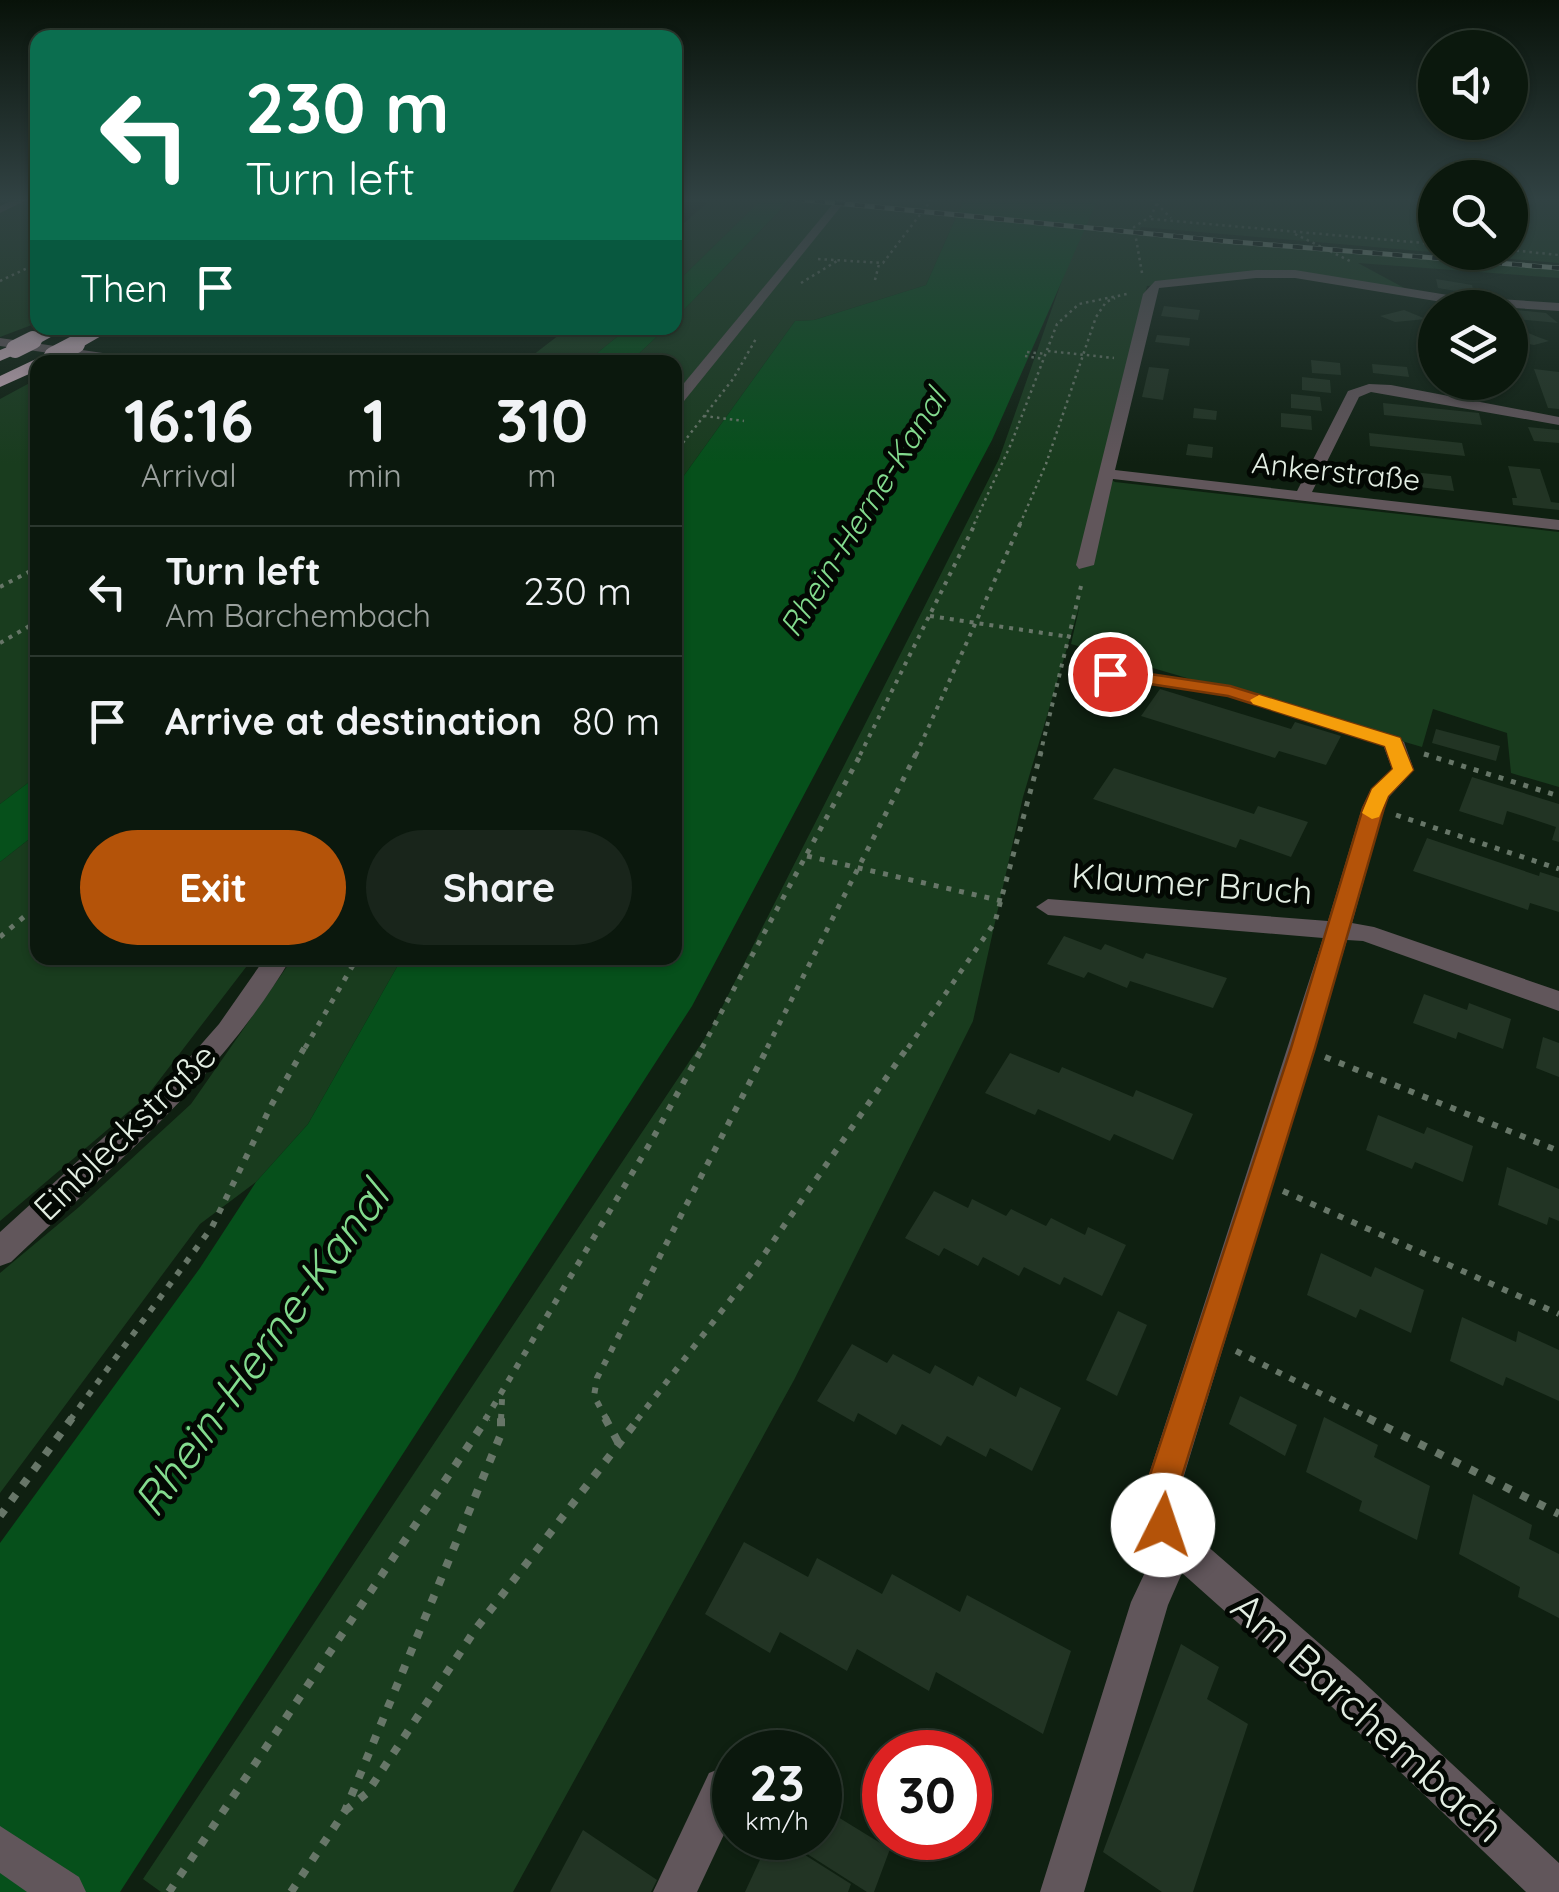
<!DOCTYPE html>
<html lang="en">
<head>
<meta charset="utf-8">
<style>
  :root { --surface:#0b180d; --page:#19251b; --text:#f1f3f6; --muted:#9aa09d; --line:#2b372e; --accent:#b45309 }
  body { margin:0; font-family:Quicksand,sans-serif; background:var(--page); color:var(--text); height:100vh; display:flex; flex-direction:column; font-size:38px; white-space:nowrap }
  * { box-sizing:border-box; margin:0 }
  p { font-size:32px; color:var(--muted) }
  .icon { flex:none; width:55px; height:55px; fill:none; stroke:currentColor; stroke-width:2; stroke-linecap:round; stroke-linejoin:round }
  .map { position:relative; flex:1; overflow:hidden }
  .sheet { position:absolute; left:30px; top:355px; width:652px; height:610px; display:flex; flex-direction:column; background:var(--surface); border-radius:20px; box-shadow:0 2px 8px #0004,0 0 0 2px var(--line) }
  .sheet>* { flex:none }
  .guide { position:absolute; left:30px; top:30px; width:652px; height:305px; border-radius:20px; box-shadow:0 2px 8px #0004,0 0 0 2px var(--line); background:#0b6e4f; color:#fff; overflow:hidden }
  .fabs { position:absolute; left:1418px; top:30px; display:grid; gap:20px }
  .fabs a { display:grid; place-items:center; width:110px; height:110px; border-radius:50%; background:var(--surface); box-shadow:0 2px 8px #0004,0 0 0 2px var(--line); font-size:50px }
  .speed { position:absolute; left:712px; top:1730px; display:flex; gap:20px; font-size:50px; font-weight:700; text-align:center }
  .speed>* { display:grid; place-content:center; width:130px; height:130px; border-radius:50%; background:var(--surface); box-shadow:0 2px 8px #0004,0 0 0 2px var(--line); line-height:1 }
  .speed small { font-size:25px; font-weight:400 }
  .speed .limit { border:15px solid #d22; background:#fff; color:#111 }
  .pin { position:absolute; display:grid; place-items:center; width:85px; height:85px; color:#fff; margin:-42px; border:5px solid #fff; border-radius:50%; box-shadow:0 2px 10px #0007 }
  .me { position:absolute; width:110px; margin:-55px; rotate:4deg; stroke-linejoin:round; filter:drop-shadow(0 0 8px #0008) }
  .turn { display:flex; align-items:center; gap:35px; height:210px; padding:0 50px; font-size:45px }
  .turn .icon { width:130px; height:130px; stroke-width:2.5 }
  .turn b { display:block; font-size:70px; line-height:85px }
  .then { display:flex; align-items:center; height:95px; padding:0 50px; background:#0003; gap:20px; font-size:38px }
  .eta { display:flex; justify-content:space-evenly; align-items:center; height:170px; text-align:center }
  .eta b { font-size:60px; font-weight:800; line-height:70px }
  .button { display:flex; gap:20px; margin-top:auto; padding:20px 50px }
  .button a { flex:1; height:115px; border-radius:60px; background:var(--accent); color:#fff; font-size:40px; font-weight:800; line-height:115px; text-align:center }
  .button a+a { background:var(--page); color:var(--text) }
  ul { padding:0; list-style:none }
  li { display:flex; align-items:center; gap:30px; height:130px; padding:0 50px; border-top:2px solid var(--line) }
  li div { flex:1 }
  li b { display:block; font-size:38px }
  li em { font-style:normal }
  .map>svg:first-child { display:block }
  .green { fill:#193c1e }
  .water { fill:#06501b }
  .building { fill:#223424 }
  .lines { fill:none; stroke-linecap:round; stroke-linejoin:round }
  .path-far4 { stroke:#677668; stroke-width:2.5; stroke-dasharray:2.5 4; stroke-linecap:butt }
  .path-far3 { stroke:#677668; stroke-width:4; stroke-dasharray:4 6; stroke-linecap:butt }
  .path-far2 { stroke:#677668; stroke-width:5; stroke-dasharray:5 8; stroke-linecap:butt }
  .path-far1 { stroke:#677668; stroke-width:6; stroke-dasharray:6 9; stroke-linecap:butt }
  .path { stroke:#677668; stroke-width:8; stroke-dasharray:8 11; stroke-linecap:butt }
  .service { fill:#61565b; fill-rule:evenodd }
  .minor { fill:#61565b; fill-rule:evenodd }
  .motorway { fill:#c3a8b6; fill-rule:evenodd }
  .rail-casing { stroke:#99a79a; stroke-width:5 }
  .rail { stroke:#030803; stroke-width:4; stroke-dasharray:10; stroke-linecap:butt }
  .motorway-bridge-far1 { stroke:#c3a8b6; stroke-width:14 }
  .motorway-bridge { stroke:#c3a8b6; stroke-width:18 }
  .route { fill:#b45309; stroke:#753606; stroke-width:2.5 }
  .slow { fill:#f59e0b }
  .labels { text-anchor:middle; stroke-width:10; stroke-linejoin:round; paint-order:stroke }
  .far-street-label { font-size:30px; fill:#e2ede2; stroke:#030803 }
  .far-water-label { font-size:32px; font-style:italic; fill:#83db8e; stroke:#030803 }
  .street-label { font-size:35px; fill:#e2ede2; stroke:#030803 }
  .near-street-label { font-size:42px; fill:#e2ede2; stroke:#030803 }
  .near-water-label { font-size:45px; font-style:italic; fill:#83db8e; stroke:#030803 }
</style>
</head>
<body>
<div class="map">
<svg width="1559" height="1892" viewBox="0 0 1559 1892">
  <rect width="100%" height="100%" fill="#0f2011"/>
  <g class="green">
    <polygon points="30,199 37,199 37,323 0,337 0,213"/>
    <polygon points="678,199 762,199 675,284 675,231 707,203"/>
    <polygon points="791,199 964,199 926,285 814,320 795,321 675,488 675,362 630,362 666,328 675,328 675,319"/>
    <polygon points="1098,199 1435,199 1435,252 1510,252 1510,199 1559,199 1559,263 1141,227 1138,234 1559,270 1559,278 1358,263 1408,290 1304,272 1147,286 1100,473 1115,482 1559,532 1559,787 1511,773 1507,733 1433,709 1422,747 1071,644 1080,604 1023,797 973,1021 794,1380 513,1892 161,1892 143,1879 711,1029 999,459 1068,263"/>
    <polygon points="568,328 628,328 586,362 524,362"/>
    <polygon points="37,379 37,776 0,804 0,399"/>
    <polygon points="37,833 38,958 253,958 147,1096 0,1221 0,862"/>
    <polygon points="293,958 402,958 308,1124 256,1182 200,1224 0,1493 0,1273 79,1207 191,1104"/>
  </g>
  <g class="water">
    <polygon points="762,199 791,199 675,319 675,284"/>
    <polygon points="964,199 1098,199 992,440 692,1006 120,1892 0,1892 0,1543 200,1268 256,1182 308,1124 402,958 675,958 675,488 795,321 814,320 926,285"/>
    <polygon points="628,328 666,328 630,362 586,362"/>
    <polygon points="37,776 37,833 0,862 0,804"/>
  </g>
  <g class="building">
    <polygon points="1436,279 1472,285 1474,294 1438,288"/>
    <polygon points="1164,306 1200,310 1198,320 1161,316"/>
    <polygon points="1404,310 1426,319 1395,322 1380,316"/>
    <polygon points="1516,310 1546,313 1558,323 1515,319 1511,311"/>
    <polygon points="1526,332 1538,337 1549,341 1534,345 1515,341 1513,336"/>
    <polygon points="1157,335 1190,338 1189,346 1155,342"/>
    <polygon points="1311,360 1340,363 1341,375 1312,373"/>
    <polygon points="1372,364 1407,367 1409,377 1373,373"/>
    <polygon points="1149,367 1169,369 1163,400 1142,397"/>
    <polygon points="1534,369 1559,372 1559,409 1548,408"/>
    <polygon points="1302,377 1330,380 1331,393 1302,390"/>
    <polygon points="1291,394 1320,397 1322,411 1291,408"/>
    <polygon points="1383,403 1479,413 1482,425 1384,415"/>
    <polygon points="1194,408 1217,411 1216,420 1193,418"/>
    <polygon points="1281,413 1311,416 1312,430 1281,427"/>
    <polygon points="1528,427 1559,430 1559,443 1534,441"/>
    <polygon points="1369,433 1462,443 1465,456 1370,446"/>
    <polygon points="1188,444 1213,447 1212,458 1186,455"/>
    <polygon points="1354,466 1451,476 1454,491 1356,480"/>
    <polygon points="1508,466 1540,469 1551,502 1559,503 1559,510 1513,505 1512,498 1517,498"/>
    <polygon points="1160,689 1291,729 1295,722 1341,736 1326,765 1279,751 1275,758 1141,716"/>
    <polygon points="1436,729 1500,746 1496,761 1432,743"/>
    <polygon points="1114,768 1254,814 1258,806 1308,822 1291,857 1240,839 1236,848 1093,799"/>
    <polygon points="1472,777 1559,804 1559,842 1552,840 1556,827 1526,817 1507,811 1503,825 1459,811"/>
    <polygon points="1427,838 1539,876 1540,872 1559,878 1559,912 1530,903 1528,910 1413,871"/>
    <polygon points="1064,936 1101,950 1105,944 1143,959 1146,953 1227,978 1213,1008 1130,981 1127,988 1088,972 1084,978 1047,964"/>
    <polygon points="1424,994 1467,1010 1469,1003 1511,1019 1503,1049 1458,1032 1456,1039 1413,1023"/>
    <polygon points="1543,1037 1559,1043 1559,1077 1536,1068"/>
    <polygon points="1010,1053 1059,1073 1062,1067 1133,1097 1136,1090 1193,1114 1173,1160 1114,1134 1110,1141 1038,1109 1035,1115 985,1093"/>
    <polygon points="1378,1115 1424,1134 1427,1127 1473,1146 1463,1182 1415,1162 1412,1169 1366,1150"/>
    <polygon points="1507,1167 1559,1189 1559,1221 1549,1217 1547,1225 1498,1205"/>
    <polygon points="934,1191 968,1208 972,1199 1006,1216 1011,1209 1046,1226 1051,1218 1085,1235 1088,1227 1126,1245 1102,1296 1064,1277 1060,1285 1024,1267 1019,1276 983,1257 978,1266 944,1248 939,1256 905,1238"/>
    <polygon points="1321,1253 1371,1277 1375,1267 1424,1290 1411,1333 1360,1309 1356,1318 1307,1295"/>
    <polygon points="1118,1311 1147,1325 1117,1396 1086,1380"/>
    <polygon points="1462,1317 1516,1342 1518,1331 1559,1350 1559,1401 1506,1377 1503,1386 1450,1361"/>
    <polygon points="852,1344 887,1363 893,1354 930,1374 935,1365 973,1386 978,1376 1016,1397 1020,1387 1061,1408 1032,1471 990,1448 986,1457 947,1436 941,1446 902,1424 896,1435 858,1413 854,1422 817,1401"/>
    <polygon points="1240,1396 1297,1425 1285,1456 1229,1424"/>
    <polygon points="1324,1417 1378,1445 1374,1457 1430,1486 1417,1540 1359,1511 1362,1501 1306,1472"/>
    <polygon points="1473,1494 1532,1525 1529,1539 1559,1554 1559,1618 1518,1597 1520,1587 1459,1554"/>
    <polygon points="744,1542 808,1577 817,1558 882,1594 892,1574 960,1612 967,1595 1071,1651 1043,1734 936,1672 929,1691 857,1649 847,1671 780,1632 770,1653 705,1614"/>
    <polygon points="1181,1644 1219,1667 1207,1699 1248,1724 1193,1892 1162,1892 1103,1852"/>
    <polygon points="820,1806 890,1849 874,1892 867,1892 790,1843 792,1838 820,1838"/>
    <polygon points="583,1830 657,1880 651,1892 550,1892"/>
    <polygon points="770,1838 778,1838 851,1884 848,1892 745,1892"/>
  </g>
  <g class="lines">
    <g class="path-far4">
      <polyline points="1152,199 1171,218"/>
      <polyline points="1151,219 1435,244"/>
      <polyline points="1295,234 1352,262"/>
      <polyline points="1510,250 1559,255"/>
      <polyline points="818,259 883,263 932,199"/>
      <polyline points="1142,273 1134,227 1151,216 1159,199"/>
      <polyline points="875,280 879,264"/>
      <polyline points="0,281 38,263"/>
      <polyline points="801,283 837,261"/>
      <polyline points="1048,351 1114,358"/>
      <polyline points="1027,352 1046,354"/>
      <polyline points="1025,356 1044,359"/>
      <polyline points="704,416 744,421"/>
      <polyline points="675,453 733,379 757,337"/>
      <polyline points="974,524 1011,444 1057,324 1079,304 1127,294"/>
      <polyline points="1020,524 1046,464 1096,317 1106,302 1115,298"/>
    </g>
    <g class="path-far3">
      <polyline points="0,587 38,567"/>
      <polyline points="930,616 1070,637"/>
      <polyline points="0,643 38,621"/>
      <polyline points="860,755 976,522"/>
      <polyline points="916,755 1021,522"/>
      <polyline points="1040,755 1082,582"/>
    </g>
    <g class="path-far2">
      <polyline points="1424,754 1559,796"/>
      <polyline points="1396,815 1559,869"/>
      <polyline points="807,856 1002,901"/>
      <polyline points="0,937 38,905"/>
      <polyline points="305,1048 357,958"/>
      <polyline points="702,1048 862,752"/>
      <polyline points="767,1048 917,752"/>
      <polyline points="908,1048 995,922 1041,752"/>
    </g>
    <g class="path-far1">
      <polyline points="1325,1057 1559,1151"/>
      <polyline points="1283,1191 1559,1314"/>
      <polyline points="1236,1351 1373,1420"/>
      <polyline points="70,1420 212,1227 272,1104 306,1045"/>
      <polyline points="485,1420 652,1140 704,1045"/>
      <polyline points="501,1420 502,1399"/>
      <polyline points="607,1420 594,1396 597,1378 769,1045"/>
      <polyline points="637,1420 752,1272 909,1045"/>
    </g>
    <g class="path">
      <polyline points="605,1418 618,1442"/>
      <polyline points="1368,1418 1559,1514"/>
      <polyline points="0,1516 72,1418"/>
      <polyline points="345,1811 367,1793 475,1630 639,1418"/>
      <polyline points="169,1892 487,1418"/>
      <polyline points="291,1892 345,1811 501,1434 501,1418"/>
    </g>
    <polygon class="service" points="1110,671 1230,688 1397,740 1398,742 1397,744 1389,744 1229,694 1107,676 1105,674"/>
    <g class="minor">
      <polygon points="16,199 29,199 0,213 0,206"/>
      <polygon points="837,199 847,199 680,406 675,407 675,394"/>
      <polygon points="1256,270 1295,270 1454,296 1559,303 1559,311 1454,304 1295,278 1256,278 1159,288 1115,470 1297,491 1348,391 1369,384 1391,385 1559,417 1559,425 1371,392 1359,397 1312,492 1559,520 1559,530 1113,479 1094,565 1079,569 1076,565 1143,294 1155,281"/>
      <polygon points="0,338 137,358 144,362 113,362 0,346"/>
      <polygon points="1393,736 1404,742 1414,770 1389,797 1384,808 1352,923 1374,927 1559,991 1559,1011 1363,941 1347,940 1176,1502 1179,1517 1190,1531 1358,1677 1559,1863 1559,1892 1526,1892 1330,1705 1182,1573 1168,1605 1084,1892 1040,1892 1131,1602 1157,1547 1145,1525 1140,1502 1323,938 1048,915 1036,907 1048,899 1328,921 1362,808 1371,789 1392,769 1382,742"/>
      <path d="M265 958H291C220 1079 111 1167 11 1262L0 1266V1232L182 1066 219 1024Z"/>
      <polygon points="724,1767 735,1772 735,1811 697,1892 653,1892 709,1773"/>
      <polygon points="0,1826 79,1877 86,1892 27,1892 0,1873"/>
    </g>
    <g class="motorway">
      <polygon points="48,328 67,328 40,343 28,343 28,337"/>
      <polygon points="96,328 115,328 82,347 68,344"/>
      <polygon points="15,344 21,346 21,352 0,361 0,350"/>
      <polygon points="38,358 46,362 38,362 38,370 0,387 0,376"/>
    </g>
    <g class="rail-casing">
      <polyline id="rail" points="795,199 1223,241 1559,268"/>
    </g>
    <use href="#rail" class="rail"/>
    <polyline class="motorway-bridge-far1" points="28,343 34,340"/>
    <g class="motorway-bridge">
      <polyline points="15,349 33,340"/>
      <polyline points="53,356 76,344"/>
    </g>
  </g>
  <linearGradient id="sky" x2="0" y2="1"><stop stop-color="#081209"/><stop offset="0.43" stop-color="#314243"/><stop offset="1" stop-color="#314243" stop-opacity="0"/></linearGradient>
  <rect width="1559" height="464" fill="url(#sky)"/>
  <polygon class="route" points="1110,668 1230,686 1400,738 1413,770 1388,796 1384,808 1315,1048 1174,1502 1180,1525 1175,1536 1163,1541 1151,1536 1141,1502 1291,1048 1363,808 1372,789 1393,769 1385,746 1228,696 1104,677 1104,670"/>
  <polygon class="slow" points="1259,695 1400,738 1413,770 1388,796 1379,817 1372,819 1362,813 1372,789 1393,769 1385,746 1253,704 1250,700"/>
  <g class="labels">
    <g class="far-street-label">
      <text transform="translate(1336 472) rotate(6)" y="10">Ankerstraße</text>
    </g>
    <g class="far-water-label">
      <text transform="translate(863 513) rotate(-58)" y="11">Rhein-Herne-Kanal</text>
    </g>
    <g class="street-label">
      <text transform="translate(1192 884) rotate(4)" y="12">Klaumer Bruch</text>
      <text transform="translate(125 1132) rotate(-44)" y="12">Einbleckstraße</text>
    </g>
    <g class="near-street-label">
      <text transform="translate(1368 1717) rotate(42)" y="15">Am Barchembach</text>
    </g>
    <g class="near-water-label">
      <text transform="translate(261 1349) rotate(-54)" y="16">Rhein-Herne-Kanal</text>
    </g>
  </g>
</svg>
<div class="fabs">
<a><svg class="icon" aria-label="sound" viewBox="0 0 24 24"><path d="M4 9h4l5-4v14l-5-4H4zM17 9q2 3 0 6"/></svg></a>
<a><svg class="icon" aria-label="search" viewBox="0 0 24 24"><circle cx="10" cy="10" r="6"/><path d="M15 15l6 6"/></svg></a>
<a><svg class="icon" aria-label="layers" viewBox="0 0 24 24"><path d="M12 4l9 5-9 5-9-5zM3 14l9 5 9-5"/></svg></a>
</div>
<div class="speed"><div>23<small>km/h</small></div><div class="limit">30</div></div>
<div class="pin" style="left:1110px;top:674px;background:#d93025"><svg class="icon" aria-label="arrive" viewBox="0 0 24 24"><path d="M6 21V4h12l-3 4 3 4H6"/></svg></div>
<svg class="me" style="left:1163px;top:1525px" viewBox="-20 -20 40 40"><circle r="19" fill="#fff"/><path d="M0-13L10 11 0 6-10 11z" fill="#b45309"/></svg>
<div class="guide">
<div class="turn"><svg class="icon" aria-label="left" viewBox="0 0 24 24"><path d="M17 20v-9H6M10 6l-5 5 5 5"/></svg><div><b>230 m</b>Turn left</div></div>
<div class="then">Then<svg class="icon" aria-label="arrive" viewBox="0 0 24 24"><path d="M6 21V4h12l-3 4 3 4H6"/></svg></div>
</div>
<section class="sheet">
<div class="eta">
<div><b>16:16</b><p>Arrival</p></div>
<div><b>1</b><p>min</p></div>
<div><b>310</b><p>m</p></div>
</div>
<ul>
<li><svg class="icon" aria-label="left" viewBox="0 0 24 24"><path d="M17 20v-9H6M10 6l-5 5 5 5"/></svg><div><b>Turn left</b><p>Am Barchembach</p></div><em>230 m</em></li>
<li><svg class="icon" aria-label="arrive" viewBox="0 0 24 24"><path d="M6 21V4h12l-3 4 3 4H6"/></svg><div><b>Arrive at destination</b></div><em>80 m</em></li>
</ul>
<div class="button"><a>Exit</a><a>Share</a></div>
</section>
</div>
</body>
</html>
